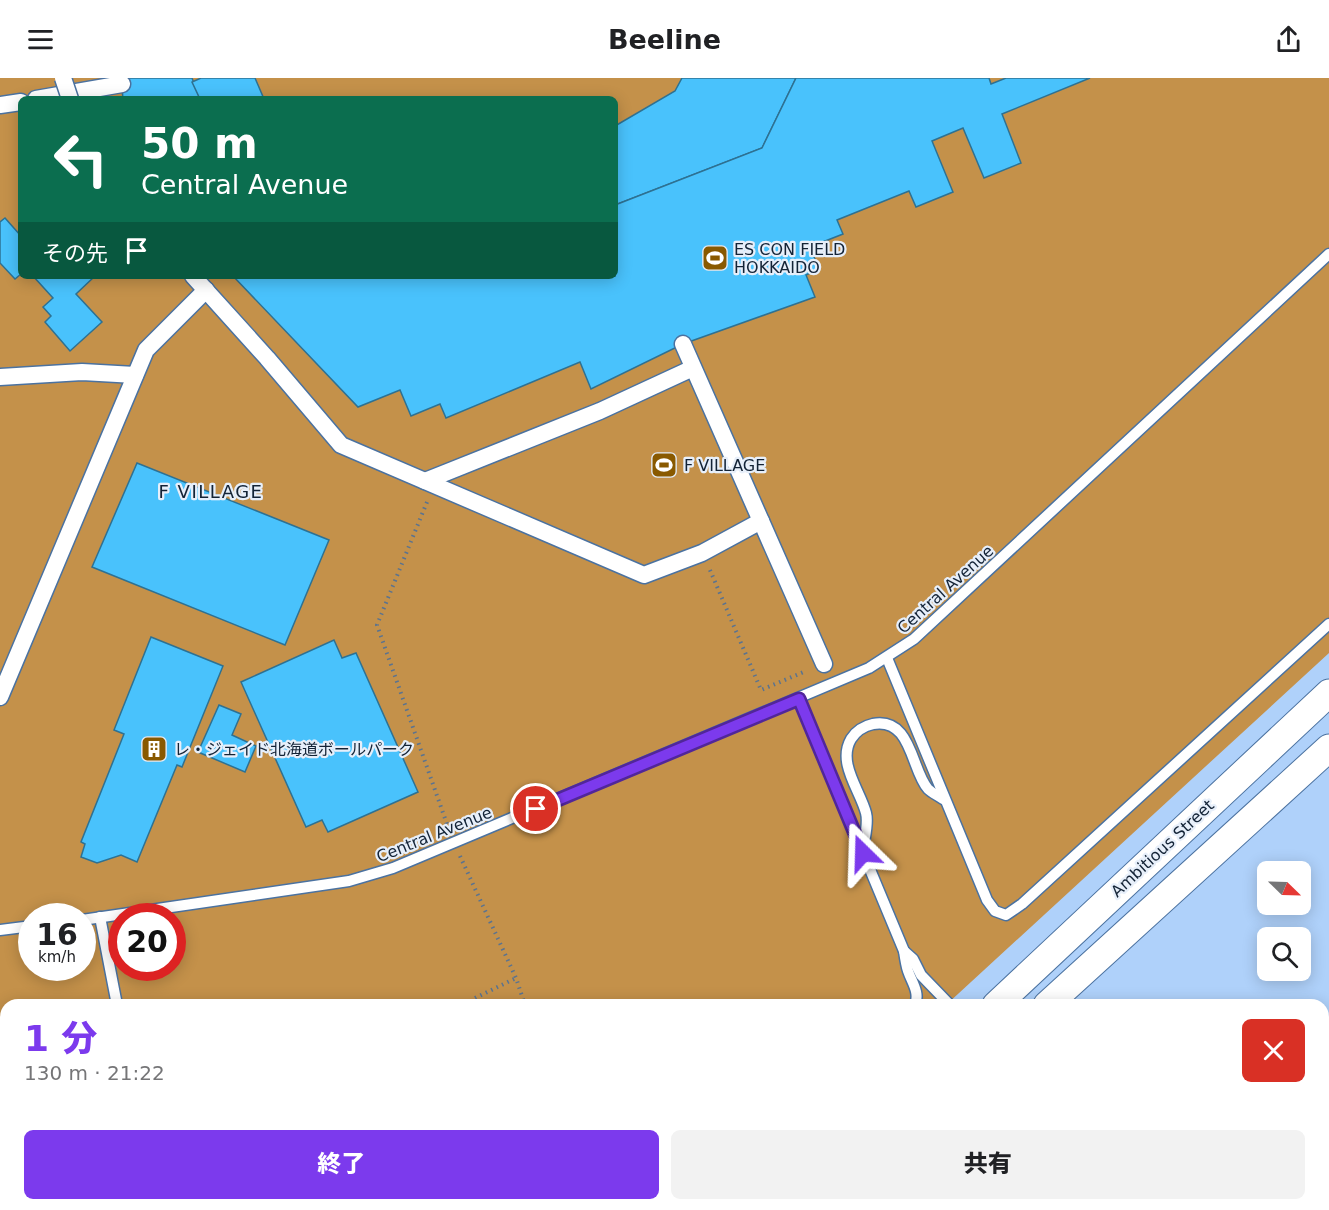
<!DOCTYPE html>
<html lang="ja">
<head>
<meta charset="utf-8">
<style>
  :root { --surface:#fff; --page:#f2f2f2; --text:#202124; --muted:#757577; --accent:#7c3aed }
  body { margin:0; font-family:"DejaVu Sans","Noto Sans JP",sans-serif; background:var(--page); color:var(--text); height:100vh; display:flex; flex-direction:column; font-size:22px; white-space:nowrap }
  * { box-sizing:border-box; margin:0 }
  p { font-size:20px; color:var(--muted) }
  .icon { flex:none; width:33px; height:33px; fill:none; stroke:currentColor; stroke-width:2; stroke-linecap:round; stroke-linejoin:round }
  .map { position:relative; flex:1; overflow:hidden }
  .drawer { position:absolute; left:0px; top:921px; width:1329px; height:212px; display:flex; flex-direction:column; background:var(--surface); border-radius:18px 18px 0 0; box-shadow:0 3px 15px #0003 }
  .drawer>* { flex:none }
  .hud { position:absolute; left:18px; top:18px; width:600px; height:183px; border-radius:9px; box-shadow:0 3px 15px #0003; background:#0b6e4f; color:#fff; overflow:hidden }
  .needle { width:39px; rotate:113deg }
  .buttons { position:absolute; left:1257px; top:783px; display:grid; gap:12px }
  .buttons a { display:grid; place-items:center; width:54px; height:54px; border-radius:9px; background:var(--surface); box-shadow:0 3px 15px #0003; font-size:30px }
  .speed { position:absolute; left:18px; top:825px; display:flex; gap:12px; font-size:30px; font-weight:700; text-align:center }
  .speed>* { display:grid; place-content:center; width:78px; height:78px; border-radius:50%; background:var(--surface); box-shadow:0 3px 15px #0003; line-height:1 }
  .speed small { font-size:15px; font-weight:400 }
  .speed .limit { border:9px solid #d22; background:#fff; color:#111 }
  .pin { position:absolute; display:grid; place-items:center; width:51px; height:51px; color:#fff; margin:-26px; border:3px solid #fff; border-radius:50%; box-shadow:0 2px 6px #0007 }
  .me { position:absolute; width:66px; margin:-33px; rotate:338deg; stroke-linejoin:round; filter:drop-shadow(0 0 4px #0008) }
  .turn { display:flex; align-items:center; gap:21px; height:126px; padding:0 24px; font-size:27px }
  .turn .icon { width:78px; height:78px; stroke-width:2.5 }
  .turn b { display:block; font-size:42px; line-height:51px }
  .then { display:flex; align-items:center; height:57px; padding:0 24px; background:#0003; gap:12px; font-size:22px }
  .round { display:grid; place-items:center; flex:none; width:63px; height:63px; border-radius:9px; background:var(--page) }
  .head { display:flex; align-items:center; justify-content:space-between; height:102px; padding:0 24px }
  h1 { font-size:36px; font-weight:800; line-height:45px; color:var(--accent) }
  .primary-button { display:flex; gap:12px; margin-top:auto; padding:12px 24px }
  .primary-button a { flex:1; height:69px; border-radius:9px; background:var(--accent); color:#fff; font-size:24px; font-weight:800; line-height:69px; text-align:center }
  .primary-button a+a { background:var(--page); color:var(--text) }
  header { display:flex; justify-content:space-between; align-items:center; height:78px; padding:0 24px; background:var(--surface); font-size:27px; font-weight:800 }
  .map>svg:first-child { display:block }
  .green { fill:#c4914a; fill-rule:evenodd }
  .water { fill:#4ec8c6 }
  .building { fill:#49c2fc; stroke:#2e7192; stroke-width:1.5 }
  .lines { fill:none; stroke-linecap:round; stroke-linejoin:round }
  .service-casing { stroke:#4b72a0; stroke-width:13 }
  .pedestrian-casing { stroke:#4b72a0; stroke-width:19 }
  .tertiary-casing { stroke:#4b72a0; stroke-width:29 }
  .path { stroke:#5a7390; stroke-width:4; stroke-dasharray:1.5 4.5; stroke-linecap:butt }
  .service { stroke:#fff; stroke-width:10 }
  .pedestrian { stroke:#fff; stroke-width:16 }
  .tertiary { stroke:#fff; stroke-width:27 }
  .pedestrian-bridge-casing { stroke:#4b72a0; stroke-width:19; stroke-linecap:butt }
  .pedestrian-bridge { stroke:#fff; stroke-width:16 }
  .route-casing { stroke:#51269a; stroke-width:15 }
  .route { stroke:#7c3aed; stroke-width:10 }
  .labels { text-anchor:middle; stroke-width:4.5; stroke-linejoin:round; paint-order:stroke }
  .poi-label { font-size:16px; fill:#132336; stroke:#e7effa; text-anchor:start }
  .street-label { font-size:16px; fill:#132336; stroke:#e7effa }
  .neighbourhood-label { font-size:18px; letter-spacing:1.5px; fill:#132336; stroke:#e7effa }
</style>
</head>
<body>
<header><svg class="icon" aria-label="menu" viewBox="0 0 24 24"><path d="M4 6h16M4 12h16M4 18h16"/></svg>Beeline<svg class="icon" aria-label="share" viewBox="0 0 24 24"><path d="M12 15V3M7 8l5-5 5 5M5 13v7h14v-7"/></svg></header>
<div class="map">
<svg width="1329" height="1132" viewBox="0 0 1329 1132">
  <rect width="100%" height="100%" fill="#afd1fa"/>
  <path class="green" d="M0 0H1329V575L946 927H6V1126L728 1127 722 1132H0ZM21 21H615V198H21ZM32 838H82V890H32ZM122 838H172V890H122Z"/>
  <polygon class="water" points="0,1077 6,1088 6,1126 26,1127 28,1132 0,1132"/>
  <g class="building">
    <polygon points="121,0 192,0 200,21 123,21"/>
    <polygon points="201,0 255,0 264,21 200,21 192,4"/>
    <polygon points="682,0 796,0 762,70 615,127 615,48 675,13"/>
    <polygon points="796,0 989,0 991,6 1006,0 1090,0 1002,36 1021,85 984,100 963,50 932,63 953,114 916,129 909,113 837,142 843,156 810,169 819,191 806,197 815,219 683,266 591,311 580,284 446,340 440,326 411,338 400,312 358,329 233,198 615,198 615,127 762,70"/>
    <polygon points="5,140 21,158 21,196 15,201 0,185 0,144"/>
    <polygon points="33,198 95,198 76,216 102,244 70,273 45,244 51,238 43,229 53,220"/>
    <polygon points="137,385 329,462 285,567 92,489"/>
    <polygon points="151,559 223,588 182,689 177,687 137,784 121,777 97,785 81,779 85,766 81,764 124,656 114,652"/>
    <polygon points="334,562 342,580 356,575 418,714 328,754 322,742 306,749 241,604"/>
    <polygon points="219,627 241,636 232,657 256,668 245,694 198,674"/>
  </g>
  <g class="lines">
    <g class="service-casing">
      <g id="service">
        <polyline points="887,580 987,822 995,833 1006,837 1022,826 1329,546"/>
        <path d="M799 621 904 873C905 880 906 887 908 893 912 905 920 914 915 927"/>
        <path d="M863 772C864 761 869 746 866 735 860 712 837 685 851 661 856 653 864 648 873 646 912 639 911 692 928 711 932 715 939 718 943 721"/>
        <polyline points="100,839 117,927"/>
        <polyline points="82,842 349,803 393,790 869,590 914,561 1329,176"/>
        <polyline points="0,852 32,848"/>
        <polyline points="904,873 913,881 921,897 950,927"/>
        <polyline points="184,1126 185,1132"/>
        <polyline points="699,1132 705,1126"/>
      </g>
    </g>
    <g class="pedestrian-casing">
      <g id="pedestrian">
        <polyline points="36,21 122,6"/>
        <polyline points="0,27 21,24"/>
        <polyline points="193,198 267,280 341,367 644,497 702,475 761,443"/>
        <polyline points="683,266 824,586"/>
        <polyline points="0,299 82,294 135,297"/>
        <polyline points="425,403 600,333 693,290"/>
        <polyline points="0,619 146,272 206,212"/>
      </g>
    </g>
    <g class="tertiary-casing">
      <g id="tertiary">
        <polyline points="996,927 1329,615"/>
        <polyline points="1047,927 1329,670"/>
        <polyline points="773,1132 779,1126"/>
        <polyline points="824,1132 830,1126"/>
      </g>
    </g>
    <g class="path">
      <polyline points="427,424 377,547 448,749"/>
      <polyline points="710,492 761,612 806,593"/>
      <polyline points="460,778 516,900 525,927"/>
      <polyline points="475,920 516,900"/>
    </g>
    <use href="#service" class="service"/>
    <use href="#pedestrian" class="pedestrian"/>
    <use href="#tertiary" class="tertiary"/>
    <g class="pedestrian-bridge-casing">
      <polyline id="pedestrian-bridge" points="63,0 70,21"/>
    </g>
    <use href="#pedestrian-bridge" class="pedestrian-bridge"/>
  </g>
  <g class="lines">
    <g class="route-casing">
      <polyline id="route" points="536,731 799,621 863,775"/>
    </g>
    <use href="#route" class="route"/>
  </g>
  <defs>
    <g id="stadium-square" transform="scale(1.35)"><rect x="-9" y="-9" width="18" height="18" rx="4" fill="#895900" stroke="#e7effa"/><path d="M0-5a6.5 5 0 1 0 0 10a6.5 5 0 1 0 0-10ZM-3.5-1.8h7v3.6h-7Z" fill="#fff"/></g>
    <g id="building-square" transform="scale(1.35)"><rect x="-9" y="-9" width="18" height="18" rx="4" fill="#895900" stroke="#e7effa"/><path d="M-4-6H4V6H1V3H-1V6H-4ZM-2.5-4.3h1.7v1.8h-1.7ZM.8-4.3h1.7v1.8H.8ZM-2.5-1h1.7V.8h-1.7ZM.8-1h1.7V.8H.8Z" fill="#fff"/></g>
  </defs>
  <g fill-rule="evenodd">
    <use href="#stadium-square" x="715" y="180"/>
    <use href="#stadium-square" x="664" y="387"/>
    <use href="#building-square" x="154" y="671"/>
  </g>
  <g class="labels">
    <g class="poi-label">
      <text x="734" y="177">ES CON FIELD<tspan x="734" dy="18">HOKKAIDO</tspan></text>
      <text x="684" y="393">F VILLAGE</text>
      <text x="174" y="677">レ・ジェイド北海道ボールパーク</text>
    </g>
    <g class="street-label">
      <text transform="translate(945 511) rotate(-42)" y="6">Central Avenue</text>
      <text transform="translate(434 756) rotate(-22)" y="6">Central Avenue</text>
      <text transform="translate(1162 770) rotate(-43)" y="6">Ambitious Street</text>
    </g>
    <g class="neighbourhood-label">
      <text x="211" y="420">F VILLAGE</text>
    </g>
  </g>
</svg>
<div class="buttons">
<a><svg class="needle" viewBox="-14 -14 28 28"><path d="M0-13l5 13h-10z" fill="#e53935"/><path d="M0 13l5-13h-10z" fill="#757577"/></svg></a>
<a><svg class="icon" aria-label="search" viewBox="0 0 24 24"><circle cx="10" cy="10" r="6"/><path d="M15 15l6 6"/></svg></a>
</div>
<div class="speed"><div>16<small>km/h</small></div><div class="limit">20</div></div>
<div class="pin" style="left:536px;top:731px;background:#d93025"><svg class="icon" aria-label="arrive" viewBox="0 0 24 24"><path d="M6 21V4h12l-3 4 3 4H6"/></svg></div>
<svg class="me" style="left:863px;top:775px" viewBox="-20 -20 40 40"><path d="M0-17L14 15 0 8-14 15z" fill="#7c3aed" stroke="#fff" stroke-width="4"/></svg>
<div class="hud">
<div class="turn"><svg class="icon" aria-label="left" viewBox="0 0 24 24"><path d="M17 20v-9H6M10 6l-5 5 5 5"/></svg><div><b>50 m</b>Central Avenue</div></div>
<div class="then">その先<svg class="icon" aria-label="arrive" viewBox="0 0 24 24"><path d="M6 21V4h12l-3 4 3 4H6"/></svg></div>
</div>
<section class="drawer">
<div class="head"><div><h1>1 分</h1><p>130 m · 21:22</p></div><a class="round" style="background:#d93025;color:#fff"><svg class="icon" aria-label="close" viewBox="0 0 24 24"><path d="M6 6l12 12M18 6L6 18"/></svg></a></div>
<div class="primary-button"><a>終了</a><a>共有</a></div>
</section>
</div>
</body>
</html>
